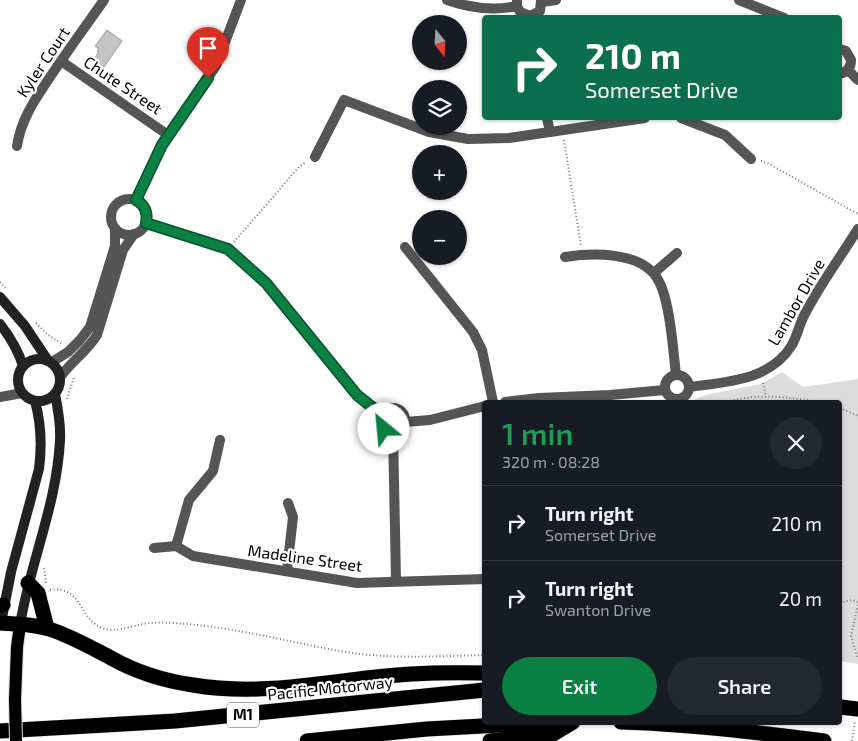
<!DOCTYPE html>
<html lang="en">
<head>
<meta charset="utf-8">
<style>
  :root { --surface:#171b24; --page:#242831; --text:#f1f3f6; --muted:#9ea1a6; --line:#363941; --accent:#0b8043 }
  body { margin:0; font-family:"Exo 2",sans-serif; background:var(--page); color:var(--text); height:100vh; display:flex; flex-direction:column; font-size:19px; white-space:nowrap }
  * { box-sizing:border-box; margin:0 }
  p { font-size:16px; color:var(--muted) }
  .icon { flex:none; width:28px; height:28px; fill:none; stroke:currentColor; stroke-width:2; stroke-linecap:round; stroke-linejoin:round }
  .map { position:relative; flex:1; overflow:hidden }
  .side { position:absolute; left:482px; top:400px; width:360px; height:325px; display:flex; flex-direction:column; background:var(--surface); border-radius:5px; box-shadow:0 1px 4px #0004 }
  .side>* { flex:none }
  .hud { position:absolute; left:482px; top:15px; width:360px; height:105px; border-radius:5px; box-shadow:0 1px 4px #0004; background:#0b6e4f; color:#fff; overflow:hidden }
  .needle { width:32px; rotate:162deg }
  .buttons { position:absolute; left:412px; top:15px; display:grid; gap:10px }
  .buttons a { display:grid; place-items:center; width:55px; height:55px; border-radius:50%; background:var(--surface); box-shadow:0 1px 4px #0004; font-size:25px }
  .pin { position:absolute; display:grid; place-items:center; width:42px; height:42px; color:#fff; margin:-51px -21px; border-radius:50% 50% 50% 0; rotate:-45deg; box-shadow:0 0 5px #0007 }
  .pin .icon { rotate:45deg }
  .me { position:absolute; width:55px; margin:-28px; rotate:332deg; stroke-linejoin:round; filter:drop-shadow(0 0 4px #0008) }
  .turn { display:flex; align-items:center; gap:18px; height:105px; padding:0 20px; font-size:22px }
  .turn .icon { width:65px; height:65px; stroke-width:2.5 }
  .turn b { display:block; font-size:35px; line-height:42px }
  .round { display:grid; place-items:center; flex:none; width:52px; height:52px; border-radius:26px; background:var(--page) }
  .headline { display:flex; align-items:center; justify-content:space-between; height:85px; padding:0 20px }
  h1 { font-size:30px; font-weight:600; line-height:38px; color:#1e9e55 }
  .cta { display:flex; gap:10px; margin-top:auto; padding:10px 20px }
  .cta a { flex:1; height:58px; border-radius:30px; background:var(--accent); color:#fff; font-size:20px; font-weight:600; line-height:58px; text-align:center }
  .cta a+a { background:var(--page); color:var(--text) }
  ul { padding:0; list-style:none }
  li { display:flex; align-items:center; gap:15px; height:75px; padding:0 20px; border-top:1px solid var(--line) }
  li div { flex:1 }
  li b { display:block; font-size:19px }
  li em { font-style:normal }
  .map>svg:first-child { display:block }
  .green { fill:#dcdcdc }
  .building { fill:#c4c4c4; stroke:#999 }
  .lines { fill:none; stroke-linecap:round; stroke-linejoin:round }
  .primary-casing { stroke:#dbdbdb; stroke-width:14 }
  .highway-casing { stroke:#dbdbdb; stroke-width:16 }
  .path { stroke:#777; stroke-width:2; stroke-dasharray:1 2.5; stroke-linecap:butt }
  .lane { stroke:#555; stroke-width:5 }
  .street { stroke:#555; stroke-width:10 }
  .secondary { stroke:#222; stroke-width:10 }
  .primary { stroke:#000; stroke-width:12 }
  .highway { stroke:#000; stroke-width:15 }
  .primary-bridge-casing { stroke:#dbdbdb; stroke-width:14; stroke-linecap:butt }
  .highway-bridge-casing { stroke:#dbdbdb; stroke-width:16; stroke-linecap:butt }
  .primary-bridge { stroke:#000; stroke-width:12 }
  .highway-bridge { stroke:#000; stroke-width:15 }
  .route-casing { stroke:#07532c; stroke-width:12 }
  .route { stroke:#0b8043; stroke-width:9 }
  .labels { text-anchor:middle; stroke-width:4.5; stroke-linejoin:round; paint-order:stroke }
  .shield { fill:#fff; stroke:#4c4c4c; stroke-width:1 }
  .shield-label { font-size:15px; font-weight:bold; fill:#000 }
  .street-label { font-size:16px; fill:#000; stroke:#fff }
</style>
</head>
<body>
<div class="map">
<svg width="858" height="741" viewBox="0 0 858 741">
  <rect width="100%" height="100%" fill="#fff"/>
  <polygon class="green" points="782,372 803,387 858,379 858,664 840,661 840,402 689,402 705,395 761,384"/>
  <polygon class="building" points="107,30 122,41 104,67 94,59 99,52 97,51 99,49 95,46"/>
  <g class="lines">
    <g class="primary-casing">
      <polyline id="primary" points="15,699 17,647 20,625"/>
    </g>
    <g class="highway-casing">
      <g id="highway">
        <polyline points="28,583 38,593 47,628"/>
        <polyline points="0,606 3,605"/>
        <path d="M0 623C16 624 34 624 49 629 71 636 90 647 111 658 136 672 165 681 193 685 252 695 309 685 367 678 406 673 446 672 485 673"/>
        <path d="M621 722C689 724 757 732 824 741"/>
        <polyline points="0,731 175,721 485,690"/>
        <polyline points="307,741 427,729 553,722"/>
        <polyline points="490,741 553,734 573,722"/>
      </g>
    </g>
    <g class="path">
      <polyline points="564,140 581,246"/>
      <polyline points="761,161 769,164 858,214"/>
      <polyline points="234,242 299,167 306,162"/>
      <polyline points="0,282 5,288"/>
      <polyline points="36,323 47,334 62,344"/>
      <polyline points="763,383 766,397"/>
      <polyline points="67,399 74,377"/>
      <path d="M727 402C756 393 789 397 818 402"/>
      <polyline points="840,408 858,416"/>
      <polyline points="44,568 46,583"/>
      <path d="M50 590C84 585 78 622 105 629 120 632 135 625 149 623 162 622 175 623 187 624 243 629 297 644 352 653 396 659 441 656 485 655"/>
      <polyline points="840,603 852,600 858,602"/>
      <polyline points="858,605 851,636 858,659"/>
      <polyline points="852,741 855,721"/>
    </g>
    <polyline class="lane" points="679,400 679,402"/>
    <g class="street">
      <path d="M447 0C470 8 493 11 517 6"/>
      <polyline points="739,0 784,18"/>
      <polyline points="517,1 517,6 520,12 530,16 540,11 541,0"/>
      <polyline points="541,2 556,0"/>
      <path d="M840 49 846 51 851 60C851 67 848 72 840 74"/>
      <polyline points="61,61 168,135"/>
      <polyline points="848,70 858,80"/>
      <polyline points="547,118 550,132"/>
      <polyline points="681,118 725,135 751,159"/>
      <path d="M17 146C21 120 34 101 48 80 66 53 85 27 104 0"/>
      <polyline points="315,157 344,100 429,132 468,139 509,138 645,118"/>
      <circle cx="129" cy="217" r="18"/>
      <polyline points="136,200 161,145 216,66 241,0"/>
      <polyline points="146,223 228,249 266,283 357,395 382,415"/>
      <polyline points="405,247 473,332 482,350 493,402"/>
      <path d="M565 257C592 253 640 251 657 278 670 298 673 350 676 375"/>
      <polyline points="654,273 677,253"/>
      <polyline points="52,362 68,352 80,340 90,327 115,246 115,229"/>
      <circle cx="677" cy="387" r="12"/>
      <path d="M61 376C72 361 87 351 97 335L123 250 134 234"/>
      <path d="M689 387C726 382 770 381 792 345 798 334 800 321 807 310 822 282 841 256 858 229"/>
      <polyline points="0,397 22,393"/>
      <polyline points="505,402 539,398 610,395 665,390"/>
      <circle cx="393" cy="420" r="12"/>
      <polyline points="405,422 430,420 485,406"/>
      <polyline points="393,432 396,580"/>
      <polyline points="176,546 189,500 213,471 220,440"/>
      <polyline points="154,548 176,546 193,556 357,583 485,579"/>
      <polyline points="287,570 293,517 288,503"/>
    </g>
    <g class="secondary">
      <polyline points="0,297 25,326 47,359"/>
      <path d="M0 324C11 338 18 350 23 366"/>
      <circle cx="39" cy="380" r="21"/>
      <path d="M1 623 11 572 39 469C42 446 41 423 35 401"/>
      <path d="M20 625C30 563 57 504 60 440 61 425 58 409 55 394"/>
    </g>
    <use href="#primary" class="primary"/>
    <use href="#highway" class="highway"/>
    <g class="primary-bridge-casing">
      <polyline id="primary-bridge" points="15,699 16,741"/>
    </g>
    <g class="highway-bridge-casing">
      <polyline id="highway-bridge" points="840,707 858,709"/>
    </g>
    <use href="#primary-bridge" class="primary-bridge"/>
    <use href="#highway-bridge" class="highway-bridge"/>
  </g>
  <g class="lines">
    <g class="route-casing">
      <path id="route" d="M208 78 162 145 136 200C145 205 148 212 146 223L228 249 266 283 357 395 382 415 380 420 384 429"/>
    </g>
    <use href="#route" class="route"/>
  </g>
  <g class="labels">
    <rect class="shield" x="227" y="702.5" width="32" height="25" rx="4"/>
    <g class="shield-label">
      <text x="243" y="720">M1</text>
    </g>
    <g class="street-label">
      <text transform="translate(43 62) rotate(-56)" y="6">Kyler Court</text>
      <text transform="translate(123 85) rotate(34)" y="6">Chute Street</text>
      <text transform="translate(796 302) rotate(-60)" y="6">Lambor Drive</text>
      <text transform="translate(305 558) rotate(8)" y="6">Madeline Street</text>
      <text transform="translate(330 688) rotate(-6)" y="6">Pacific Motorway</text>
    </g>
  </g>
</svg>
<div class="buttons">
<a><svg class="needle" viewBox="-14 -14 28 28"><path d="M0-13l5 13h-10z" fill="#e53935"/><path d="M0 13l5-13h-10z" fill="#9ea1a6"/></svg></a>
<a><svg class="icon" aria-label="layers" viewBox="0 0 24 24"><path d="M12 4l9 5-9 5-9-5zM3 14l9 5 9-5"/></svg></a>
<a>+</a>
<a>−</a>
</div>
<div class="pin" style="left:208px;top:78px;background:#d93025"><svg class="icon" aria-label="arrive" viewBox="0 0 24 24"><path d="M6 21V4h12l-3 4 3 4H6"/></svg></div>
<svg class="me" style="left:384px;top:429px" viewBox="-20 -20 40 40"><circle r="19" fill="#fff"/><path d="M0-13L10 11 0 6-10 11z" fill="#0b8043"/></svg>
<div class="hud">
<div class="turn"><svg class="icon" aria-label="right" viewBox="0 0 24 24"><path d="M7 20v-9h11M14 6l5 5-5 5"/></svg><div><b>210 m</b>Somerset Drive</div></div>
</div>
<section class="side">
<div class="headline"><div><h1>1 min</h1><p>320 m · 08:28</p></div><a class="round"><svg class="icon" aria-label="close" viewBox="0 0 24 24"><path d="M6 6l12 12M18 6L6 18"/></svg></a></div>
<ul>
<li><svg class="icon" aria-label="right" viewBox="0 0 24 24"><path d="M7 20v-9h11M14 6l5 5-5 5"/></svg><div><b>Turn right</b><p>Somerset Drive</p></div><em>210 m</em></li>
<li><svg class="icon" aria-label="right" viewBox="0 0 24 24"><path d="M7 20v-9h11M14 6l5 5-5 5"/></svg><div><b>Turn right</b><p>Swanton Drive</p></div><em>20 m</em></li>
</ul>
<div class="cta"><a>Exit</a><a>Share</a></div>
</section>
</div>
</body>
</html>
